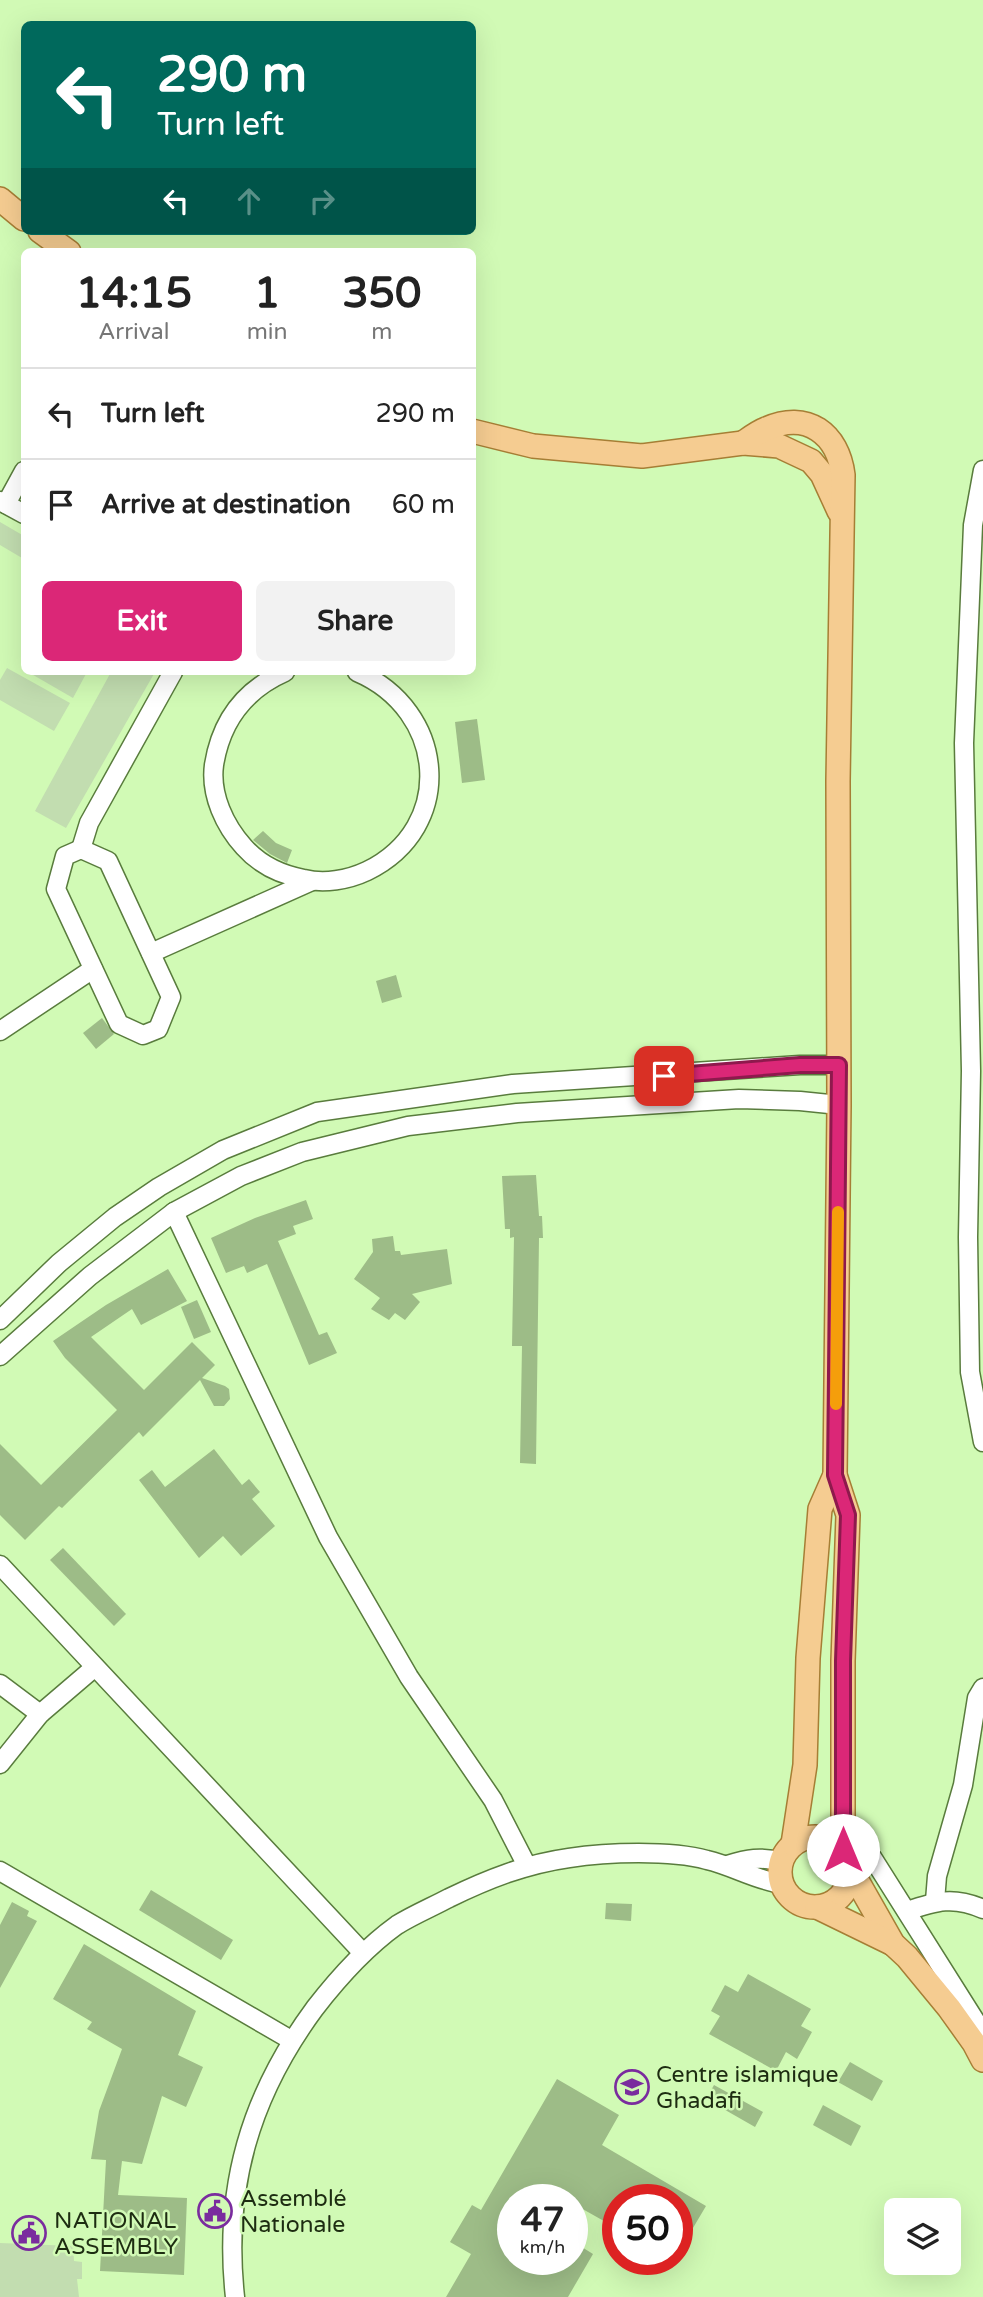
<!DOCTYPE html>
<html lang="en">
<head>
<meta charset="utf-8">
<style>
  :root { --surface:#fff; --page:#f2f2f2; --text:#222; --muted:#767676; --line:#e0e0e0; --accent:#db2777 }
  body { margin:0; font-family:"Varela Round",sans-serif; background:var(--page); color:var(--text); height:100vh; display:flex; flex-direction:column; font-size:26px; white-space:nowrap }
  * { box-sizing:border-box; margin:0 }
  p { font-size:23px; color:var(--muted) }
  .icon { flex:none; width:38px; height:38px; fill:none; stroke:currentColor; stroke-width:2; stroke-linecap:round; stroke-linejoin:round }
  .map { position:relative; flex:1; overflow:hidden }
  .panel { position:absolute; left:21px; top:248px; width:455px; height:427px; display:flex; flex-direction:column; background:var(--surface); border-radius:10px; box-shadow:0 7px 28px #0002 }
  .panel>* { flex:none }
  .hud { position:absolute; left:21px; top:21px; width:455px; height:214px; border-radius:10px; box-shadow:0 7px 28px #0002; background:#00695c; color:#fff; overflow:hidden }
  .tools { position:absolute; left:884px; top:2198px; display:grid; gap:14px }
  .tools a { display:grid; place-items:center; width:77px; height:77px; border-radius:10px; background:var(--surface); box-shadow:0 7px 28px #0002; font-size:35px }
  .speed { position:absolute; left:497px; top:2184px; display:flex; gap:14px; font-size:35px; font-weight:700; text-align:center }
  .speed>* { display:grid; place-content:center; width:91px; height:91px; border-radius:50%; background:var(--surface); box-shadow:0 7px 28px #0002; line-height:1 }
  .speed small { font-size:18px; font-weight:400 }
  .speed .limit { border:10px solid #d22; background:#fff; color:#111 }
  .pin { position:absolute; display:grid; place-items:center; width:60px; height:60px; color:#fff; margin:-30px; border-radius:14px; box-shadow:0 4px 10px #0006 }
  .me { position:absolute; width:77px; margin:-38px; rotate:0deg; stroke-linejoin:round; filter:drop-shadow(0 0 5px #0008) }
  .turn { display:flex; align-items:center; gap:24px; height:147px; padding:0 21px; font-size:32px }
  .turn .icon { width:91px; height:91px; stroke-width:2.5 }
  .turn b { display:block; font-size:49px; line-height:60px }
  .lanes { display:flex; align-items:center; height:66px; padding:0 21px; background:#0003; justify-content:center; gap:35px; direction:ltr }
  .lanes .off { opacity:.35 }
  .eta { display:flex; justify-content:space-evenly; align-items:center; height:119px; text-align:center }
  .eta b { font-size:42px; font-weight:700; line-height:49px }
  .button { display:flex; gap:14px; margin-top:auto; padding:14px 21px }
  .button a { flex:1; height:80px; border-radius:10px; background:var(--accent); color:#fff; font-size:28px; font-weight:700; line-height:80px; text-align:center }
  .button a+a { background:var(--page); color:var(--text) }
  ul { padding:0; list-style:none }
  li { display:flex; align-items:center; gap:21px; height:91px; padding:0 21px; border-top:2px solid var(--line) }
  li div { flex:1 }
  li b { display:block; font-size:26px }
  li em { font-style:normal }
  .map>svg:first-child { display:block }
  .green { fill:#c2ddb0 }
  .building { fill:#9dbc87 }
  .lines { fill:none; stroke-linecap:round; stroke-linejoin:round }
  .minor-casing { stroke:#597c3d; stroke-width:21 }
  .major-casing { stroke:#a67e35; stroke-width:26 }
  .minor { stroke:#fff; stroke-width:18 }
  .major { stroke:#f5cc91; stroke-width:23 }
  .route-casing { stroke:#8e194d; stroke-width:18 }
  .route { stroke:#db2777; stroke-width:12 }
  .slow { stroke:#f59e0b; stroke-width:12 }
  .labels { text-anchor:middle; stroke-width:5; stroke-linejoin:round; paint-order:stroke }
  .poi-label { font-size:23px; fill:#1d2c11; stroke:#d1fab5; text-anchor:start }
</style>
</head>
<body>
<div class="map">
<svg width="983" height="2297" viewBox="0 0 983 2297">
  <rect width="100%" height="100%" fill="#d1fab5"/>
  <g class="green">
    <polygon points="0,522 24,536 24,553 22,558 0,545"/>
    <polygon points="7,668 70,703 54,731 0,700 0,680"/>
    <polygon points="28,672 87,672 73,698"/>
    <polygon points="111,672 155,672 66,828 35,811"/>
    <polygon points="0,2243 73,2246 74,2261 82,2262 82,2279 77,2279 79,2297 0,2297"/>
  </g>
  <g class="building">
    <polygon points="477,719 485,780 462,783 455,722"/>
    <polygon points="263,831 276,843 292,850 287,863 270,854 253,840"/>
    <polygon points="396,975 402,997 382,1003 376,981"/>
    <polygon points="102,1018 114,1034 96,1049 83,1033"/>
    <polygon points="536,1175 539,1216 542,1216 543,1238 539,1238 536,1464 520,1463 522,1346 512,1346 514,1237 510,1238 510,1229 505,1229 502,1176"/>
    <polygon points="306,1200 313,1219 293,1226 296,1234 278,1241 319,1335 327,1332 337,1353 309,1365 267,1264 247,1273 244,1266 226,1273 211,1238 255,1218"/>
    <polygon points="393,1236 395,1251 400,1251 401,1255 447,1249 452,1284 412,1294 420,1302 405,1320 395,1313 389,1320 371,1309 380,1298 354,1279 373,1252 372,1239"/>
    <polygon points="168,1269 187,1301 141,1325 132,1309 91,1337 144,1390 192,1342 215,1365 202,1378 225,1386 229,1389 230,1399 224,1406 214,1406 200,1380 143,1437 139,1432 62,1508 59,1506 25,1540 0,1515 0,1444 41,1485 117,1410 65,1358 53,1341 106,1305"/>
    <polygon points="197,1300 211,1332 194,1339 181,1307"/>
    <polygon points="214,1449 242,1485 249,1479 260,1492 252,1499 275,1526 241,1556 223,1536 199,1558 139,1480 152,1470 165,1487"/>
    <polygon points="63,1548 126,1614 114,1626 50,1560"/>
    <polygon points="151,1890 233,1940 221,1960 139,1910"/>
    <polygon points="12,1902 29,1911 27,1916 37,1921 0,1988 0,1925"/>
    <polygon points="606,1903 632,1904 631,1921 605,1919"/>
    <polygon points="84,1944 196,2011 178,2055 203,2067 186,2107 162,2096 142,2164 122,2161 118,2195 187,2198 184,2275 100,2271 106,2160 91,2159 99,2111 122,2049 87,2029 92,2022 53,1999"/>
    <polygon points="748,1974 811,2009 801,2026 812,2032 797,2059 786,2052 776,2071 709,2034 720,2016 711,2011 725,1985 738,1992"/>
    <polygon points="850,2062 883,2081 872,2101 838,2082"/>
    <polygon points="557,2079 619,2115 602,2145 706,2206 677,2255 677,2200 618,2200 618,2229 572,2203 572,2200 513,2200 513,2259 572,2259 572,2241 593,2254 568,2297 446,2297 471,2254 450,2242 472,2205 481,2210"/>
    <polygon points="714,2085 763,2112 755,2127 706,2099"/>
    <polygon points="823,2105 861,2126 851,2146 813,2125"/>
  </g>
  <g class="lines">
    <g class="minor-casing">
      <g id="minor">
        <polyline points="983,470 973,525 964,743 971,1071 968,1237 970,1372 983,1442"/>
        <polyline points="0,501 24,514"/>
        <polyline points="6,504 24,471"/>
        <path d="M285 672C244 690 221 721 214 765 210 795 225 826 244 847 260 865 282 875 304 879 324 884 348 880 367 871 457 827 446 710 357 672"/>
        <polygon points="81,849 108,861 171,997 158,1029 143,1035 119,1024 56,889 65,856"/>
        <polyline points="81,849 89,823 173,672"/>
        <polyline points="151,953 312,881"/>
        <polyline points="0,1031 93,969"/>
        <polyline points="174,1212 328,1537 409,1677 493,1800 527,1866"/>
        <polyline points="0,1320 59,1263 115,1217 159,1187 223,1150 317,1112 513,1084 800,1065 839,1065"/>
        <polyline points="0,1356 90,1276 174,1212 241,1176 302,1152 408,1126 517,1113 739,1099 800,1101 839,1105"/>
        <polyline points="0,1565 363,1953"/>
        <polyline points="0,1684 40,1714"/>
        <polyline points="0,1764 40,1714 95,1667"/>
        <polyline points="872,1857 983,2033"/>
        <path d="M727 1865C747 1859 761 1856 781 1862"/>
        <polyline points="0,1871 291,2040"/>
        <polyline points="935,1901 937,1876 963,1785 977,1698 983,1688"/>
        <path d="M907 1911C936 1901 954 1896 983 1909"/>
        <path d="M235 2297C223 2188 250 2096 315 2008 339 1977 365 1948 397 1925 413 1915 432 1907 449 1898 488 1879 526 1864 569 1858 607 1852 671 1850 707 1860 733 1866 755 1880 782 1884"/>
      </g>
    </g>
    <g class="major-casing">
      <g id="major">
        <polyline points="0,199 24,219"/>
        <polyline points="40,231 69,252"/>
        <polyline points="472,431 533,446 642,456 743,443 779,446 811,461 822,474 839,511"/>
        <path d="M743 443C750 438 758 432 766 429 807 410 838 434 843 475L838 781 839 1105 835 1475 848 1515 843 1661V1850"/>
        <circle cx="815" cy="1872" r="35"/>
        <polyline points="793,1844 805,1765 808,1658 820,1509 835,1475"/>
        <polyline points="851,1870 893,1944 907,1957 949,2008 974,2043 983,2060"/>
        <polyline points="817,1907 893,1944"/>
      </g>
    </g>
    <use href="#minor" class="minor"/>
    <use href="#major" class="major"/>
  </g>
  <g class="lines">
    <g class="route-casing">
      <polyline id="route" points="664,1076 800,1065 839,1065 835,1475 848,1515 843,1661 843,1850"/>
    </g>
    <use href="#route" class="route"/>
    <polyline class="slow" points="836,1404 838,1212"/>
  </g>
  <defs>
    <g id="university-ring" transform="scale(1.75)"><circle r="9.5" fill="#d1fab5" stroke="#7a2c9e" stroke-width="1.5"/><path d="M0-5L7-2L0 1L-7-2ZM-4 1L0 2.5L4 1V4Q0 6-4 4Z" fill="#7a2c9e"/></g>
    <g id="civic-ring" transform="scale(1.75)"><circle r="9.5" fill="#d1fab5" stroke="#7a2c9e" stroke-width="1.5"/><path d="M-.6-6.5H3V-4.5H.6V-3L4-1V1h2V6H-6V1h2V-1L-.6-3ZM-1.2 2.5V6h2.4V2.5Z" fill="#7a2c9e"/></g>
  </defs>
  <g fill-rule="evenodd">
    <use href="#university-ring" x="632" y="2087"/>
    <use href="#civic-ring" x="215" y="2211"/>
    <use href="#civic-ring" x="29" y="2233"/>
  </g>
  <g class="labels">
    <g class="poi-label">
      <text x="656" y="2082">Centre islamique<tspan x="656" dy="26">Ghadafi</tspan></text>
      <text x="240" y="2206">Assemblé<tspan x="240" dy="26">Nationale</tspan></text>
      <text x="54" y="2228">NATIONAL<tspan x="54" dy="26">ASSEMBLY</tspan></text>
    </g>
  </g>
</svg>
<div class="tools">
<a><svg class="icon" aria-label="layers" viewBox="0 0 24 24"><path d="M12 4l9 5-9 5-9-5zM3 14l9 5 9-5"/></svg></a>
</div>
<div class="speed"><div>47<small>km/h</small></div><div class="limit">50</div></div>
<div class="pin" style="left:664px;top:1076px;background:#d93025"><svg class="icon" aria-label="arrive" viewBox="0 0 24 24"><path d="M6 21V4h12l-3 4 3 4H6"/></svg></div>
<svg class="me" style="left:843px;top:1850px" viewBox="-20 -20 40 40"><circle r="19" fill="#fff"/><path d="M0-13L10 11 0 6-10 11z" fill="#db2777"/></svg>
<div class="hud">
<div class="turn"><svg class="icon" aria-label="left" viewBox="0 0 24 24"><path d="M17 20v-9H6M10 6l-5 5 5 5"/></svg><div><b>290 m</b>Turn left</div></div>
<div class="lanes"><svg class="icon" aria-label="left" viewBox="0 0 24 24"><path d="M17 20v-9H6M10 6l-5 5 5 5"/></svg><svg class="icon off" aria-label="ahead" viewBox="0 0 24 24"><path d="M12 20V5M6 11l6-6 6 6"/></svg><svg class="icon off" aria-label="right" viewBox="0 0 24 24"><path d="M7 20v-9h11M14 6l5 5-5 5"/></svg></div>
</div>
<section class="panel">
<div class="eta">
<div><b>14:15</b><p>Arrival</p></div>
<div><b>1</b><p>min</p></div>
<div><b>350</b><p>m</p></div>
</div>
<ul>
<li><svg class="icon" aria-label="left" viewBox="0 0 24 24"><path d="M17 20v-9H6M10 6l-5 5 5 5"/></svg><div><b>Turn left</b></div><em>290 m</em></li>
<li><svg class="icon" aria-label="arrive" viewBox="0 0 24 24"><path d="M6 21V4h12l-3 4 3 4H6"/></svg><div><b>Arrive at destination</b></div><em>60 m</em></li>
</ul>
<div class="button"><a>Exit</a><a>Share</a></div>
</section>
</div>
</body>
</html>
